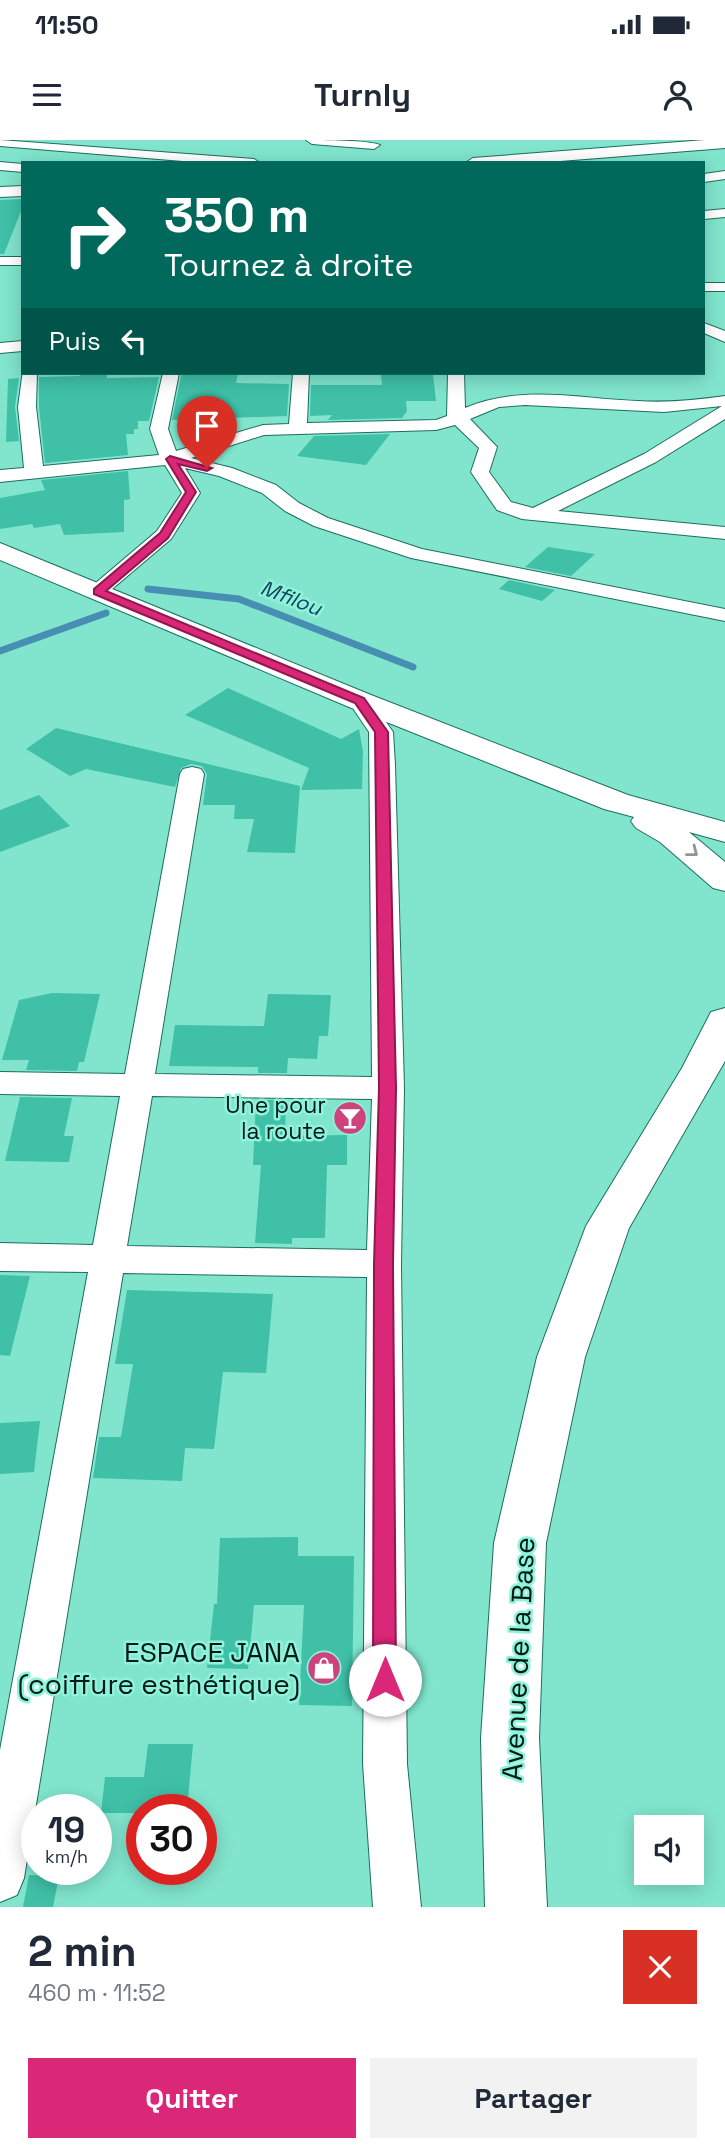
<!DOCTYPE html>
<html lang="fr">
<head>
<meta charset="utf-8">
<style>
  :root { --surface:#fff; --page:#f2f2f3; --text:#1f2937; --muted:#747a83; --accent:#db2777 }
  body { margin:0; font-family:"Space Grotesk",sans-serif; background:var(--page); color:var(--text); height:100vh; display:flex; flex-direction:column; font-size:26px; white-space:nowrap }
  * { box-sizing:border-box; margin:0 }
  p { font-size:23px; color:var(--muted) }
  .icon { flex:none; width:38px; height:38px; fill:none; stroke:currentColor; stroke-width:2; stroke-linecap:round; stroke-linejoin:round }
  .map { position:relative; height:1767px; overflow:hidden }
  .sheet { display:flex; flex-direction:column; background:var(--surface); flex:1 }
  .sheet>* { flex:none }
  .guide { position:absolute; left:21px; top:21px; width:684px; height:214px; border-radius:0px; box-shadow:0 4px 18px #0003; background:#00695c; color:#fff; overflow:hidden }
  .tools { position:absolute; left:634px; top:1675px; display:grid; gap:14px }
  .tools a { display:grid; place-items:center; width:70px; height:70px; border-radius:0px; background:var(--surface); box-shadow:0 4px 18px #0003; font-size:35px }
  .speed { position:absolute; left:21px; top:1654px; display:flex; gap:14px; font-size:35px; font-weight:700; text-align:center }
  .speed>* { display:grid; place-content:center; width:91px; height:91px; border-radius:50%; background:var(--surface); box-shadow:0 4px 18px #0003; line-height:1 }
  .speed small { font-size:18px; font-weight:400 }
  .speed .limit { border:10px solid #d22; background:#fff; color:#111 }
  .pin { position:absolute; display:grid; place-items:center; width:60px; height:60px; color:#fff; margin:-72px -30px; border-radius:50% 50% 50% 0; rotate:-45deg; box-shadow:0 0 7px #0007 }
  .pin .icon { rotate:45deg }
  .me { position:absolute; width:77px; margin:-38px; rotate:0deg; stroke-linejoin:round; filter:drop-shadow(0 0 5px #0008) }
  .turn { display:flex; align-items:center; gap:24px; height:147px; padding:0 28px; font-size:32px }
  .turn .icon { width:91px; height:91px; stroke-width:2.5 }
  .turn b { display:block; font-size:49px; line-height:60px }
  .then { display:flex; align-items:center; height:66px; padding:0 28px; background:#0003; gap:14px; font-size:26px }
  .round { display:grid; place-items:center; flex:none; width:74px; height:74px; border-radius:0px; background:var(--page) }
  .overview { display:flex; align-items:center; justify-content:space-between; height:119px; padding:0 28px }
  h1 { font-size:42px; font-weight:800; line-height:52px }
  .primary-button { display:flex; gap:14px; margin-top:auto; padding:14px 28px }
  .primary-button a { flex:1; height:80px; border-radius:0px; background:var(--accent); color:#fff; font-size:28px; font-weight:800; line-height:80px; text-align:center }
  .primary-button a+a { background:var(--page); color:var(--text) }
  .status { display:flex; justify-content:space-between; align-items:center; height:49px; padding:0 35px; background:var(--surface); direction:ltr }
  .status svg { height:19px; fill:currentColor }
  header { display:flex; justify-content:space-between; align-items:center; height:91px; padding:0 28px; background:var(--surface); font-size:32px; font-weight:800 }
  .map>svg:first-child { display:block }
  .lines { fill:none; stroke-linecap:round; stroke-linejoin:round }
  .stream { stroke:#478eb3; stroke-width:7 }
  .building { fill:#3fc0a7 }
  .minor-casing { stroke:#1c6e5f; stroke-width:2 }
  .secondary-casing { stroke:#1c6e5f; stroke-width:2 }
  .minor { fill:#fff; fill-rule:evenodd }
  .secondary { fill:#fff; fill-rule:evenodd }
  .oneway { stroke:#8c9896 }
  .route { fill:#db2777; stroke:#8e194d; stroke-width:2 }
  .labels { text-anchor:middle; stroke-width:5; stroke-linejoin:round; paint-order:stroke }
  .far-water-label { font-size:21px; font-style:italic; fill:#10435e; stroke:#8ff2db }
  .poi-label { font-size:23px; fill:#001b16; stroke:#8ff2db; text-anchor:end }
  .near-poi-label { font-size:28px; fill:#001b16; stroke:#8ff2db; text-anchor:end }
  .near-street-label { font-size:28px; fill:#001b16; stroke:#8ff2db }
</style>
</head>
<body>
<div class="status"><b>11:50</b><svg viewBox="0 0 49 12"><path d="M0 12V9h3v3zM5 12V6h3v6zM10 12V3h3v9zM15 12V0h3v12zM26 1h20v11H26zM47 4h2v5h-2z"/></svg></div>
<header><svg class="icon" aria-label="menu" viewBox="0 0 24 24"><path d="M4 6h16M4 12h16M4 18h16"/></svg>Turnly<svg class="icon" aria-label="person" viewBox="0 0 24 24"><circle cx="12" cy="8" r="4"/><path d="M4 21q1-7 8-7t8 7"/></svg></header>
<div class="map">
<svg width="725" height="1767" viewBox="0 0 725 1767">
  <rect width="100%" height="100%" fill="#81e5ce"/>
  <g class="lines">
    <g class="stream">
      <polyline points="148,449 239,459 413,527"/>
      <polyline points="0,511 106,473"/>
    </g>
  </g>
  <g class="building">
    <polygon points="23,59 23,66 4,114 0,114 0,60"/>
    <polygon points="80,233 107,233 107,238 159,237 149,281 138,281 138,289 134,289 134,294 126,294 128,315 45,323 39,267 39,237 80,236"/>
    <polygon points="184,233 238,233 236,243 289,244 287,276 172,280 181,236"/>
    <polygon points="381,234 433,234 436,261 406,261 407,271 402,278 328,280 332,275 310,276 311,245 382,245"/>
    <polygon points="19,238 15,267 19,301 6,302 8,239"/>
    <polygon points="390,294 366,325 297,316 314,296"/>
    <polygon points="128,331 130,359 124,360 124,392 64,395 60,384 34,388 32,384 0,389 0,358 45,350 41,340"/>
    <polygon points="548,407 595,414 571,436 525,427"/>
    <polygon points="509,440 555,450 542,461 499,449"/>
    <polygon points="228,548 341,599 359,589 363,612 362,649 301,650 309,628 185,575"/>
    <polygon points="56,588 300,646 295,713 247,712 254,679 234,679 235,665 203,665 207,634 202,626 191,624 181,628 175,647 86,629 70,636 26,609"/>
    <polygon points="39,655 70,686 0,712 0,670"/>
    <polygon points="52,853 100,854 84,922 79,922 77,931 26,930 29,920 2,920 19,860"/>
    <polygon points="268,854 331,855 328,896 319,896 317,919 288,918 287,933 258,933 258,927 169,926 175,885 264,886"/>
    <polygon points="20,957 72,958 64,996 74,996 69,1022 5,1021"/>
    <polygon points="256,960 286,960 285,996 347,995 347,1025 327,1025 325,1098 292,1098 292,1104 255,1103 261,1025 253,1025"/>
    <polygon points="0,1135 30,1136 10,1216 0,1215"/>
    <polygon points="127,1150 273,1154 266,1233 223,1232 214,1309 185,1308 182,1341 93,1338 99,1297 121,1297 133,1224 115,1224"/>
    <polygon points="40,1281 34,1332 0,1334 0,1283"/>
    <polygon points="298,1397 298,1416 354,1416 352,1566 299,1565 304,1465 254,1465 248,1529 207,1528 214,1464 217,1464 220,1398"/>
    <polygon points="148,1604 193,1604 187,1670 142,1670 142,1673 101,1673 105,1637 144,1637"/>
    <polygon points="29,1735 59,1736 53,1767 23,1767"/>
  </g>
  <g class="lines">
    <g class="minor-casing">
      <g id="minor">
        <polygon points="0,0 254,19 260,23 207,23 0,6"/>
        <path d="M306 0C324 0 367 0 380 5L374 9 312 4Z"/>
        <polygon points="0,22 23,24 23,32 0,30"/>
        <polygon points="725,31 725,39 704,42 704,34"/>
        <polygon points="725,69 725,77 704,79 704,71"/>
        <rect x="0" y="117" width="23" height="8"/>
        <rect x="704" y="143" width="21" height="8"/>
        <polygon points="704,183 725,191 725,202 704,193"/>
        <polygon points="23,201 23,211 0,213 0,203"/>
        <path d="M23 230V233H37L36 267 43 326 159 315 150 289 163 233H179L168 289 176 311 263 285 289 284 293 233H309L307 283 436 280 447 276 448 233H464L465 268C521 244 580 259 638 261 667 263 696 260 725 256V279L656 322 558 371 725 387V399L522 379 497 370 471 332 479 308 455 285 436 290 264 295 191 318 232 328 276 345 299 363 328 378 422 409 725 469V481L411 418 314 386 285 371 262 353 219 336 185 328 200 353 171 399 105 455H91L88 451 91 447 157 391 182 353 165 325 0 342V330L24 328 18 267ZM525 265 664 272 722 266 644 314 533 368 511 362 489 332 497 307 470 279 499 267Z"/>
        <path d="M360 554 368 556 393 592 395 625 404 948 401 1124 407 1624 421 1767H373L363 1624 367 1137 123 1133 24 1738 17 1755 0 1762V1610L88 1132 0 1131V1103L93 1105 120 956 0 954V932L125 934 180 634 183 629 192 627 201 629 204 634 155 934 372 937 369 592 348 561 352 556ZM152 956 372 959 367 1110 127 1106Z"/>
      </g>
    </g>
    <g class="secondary-casing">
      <g id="secondary">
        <polygon points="705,0 725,0 725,8 535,23 465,23 473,18"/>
        <polygon points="23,46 23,56 0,57 0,47"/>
        <polygon points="0,403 371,555 628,655 725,682 725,702 689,692 725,722 725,751 713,748 660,702 636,688 631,681 634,677 604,669 349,567 0,420"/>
        <polygon points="725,868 725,921 629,1088 585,1217 546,1403 539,1598 547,1767 485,1767 481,1598 494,1403 537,1217 586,1086 682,928 711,872"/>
      </g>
    </g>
    <use href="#minor" class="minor"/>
    <use href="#secondary" class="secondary"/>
  </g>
  <defs><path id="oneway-chevron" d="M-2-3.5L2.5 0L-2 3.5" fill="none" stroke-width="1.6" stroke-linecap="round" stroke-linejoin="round" transform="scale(1.75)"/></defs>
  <use class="oneway" href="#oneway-chevron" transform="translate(693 712) rotate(38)"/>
  <polygon class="route" points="170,316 212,328 207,331 178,324 196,352 168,398 106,451 364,558 388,592 396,948 393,1124 396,1540 393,1548 385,1552 376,1548 373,1540 374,1124 379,948 375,592 355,563 94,454 94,449 160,393 186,352 166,319"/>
  <defs>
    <g id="bar-disc" transform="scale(1.75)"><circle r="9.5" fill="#cc437e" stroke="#8ff2db"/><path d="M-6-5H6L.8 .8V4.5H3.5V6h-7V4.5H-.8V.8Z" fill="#fff"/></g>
    <g id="shop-disc" transform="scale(1.75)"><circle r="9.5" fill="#cc437e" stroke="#8ff2db"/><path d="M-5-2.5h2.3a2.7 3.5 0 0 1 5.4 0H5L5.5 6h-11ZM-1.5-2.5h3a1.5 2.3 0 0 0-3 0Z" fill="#fff"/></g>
  </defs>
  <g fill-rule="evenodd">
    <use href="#bar-disc" x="350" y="978"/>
    <use href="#shop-disc" x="324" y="1528"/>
  </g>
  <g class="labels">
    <g class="far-water-label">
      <text transform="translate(291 458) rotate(21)" y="7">Mfilou</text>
    </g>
    <g class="poi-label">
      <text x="326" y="973">Une pour<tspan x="326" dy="26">la route</tspan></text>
    </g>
    <g class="near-poi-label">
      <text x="300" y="1522">ESPACE JANA<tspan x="300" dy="32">(coiffure esthétique)</tspan></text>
    </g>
    <g class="near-street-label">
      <text transform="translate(518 1519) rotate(-87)" y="10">Avenue de la Base</text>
    </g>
  </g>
</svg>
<div class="tools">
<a><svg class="icon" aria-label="sound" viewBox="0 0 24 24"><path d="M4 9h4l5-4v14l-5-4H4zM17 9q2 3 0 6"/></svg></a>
</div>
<div class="speed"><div>19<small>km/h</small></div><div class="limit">30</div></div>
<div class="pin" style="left:207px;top:328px;background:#d93025"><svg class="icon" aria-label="arrive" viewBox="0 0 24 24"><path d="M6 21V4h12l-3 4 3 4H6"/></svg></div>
<svg class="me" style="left:385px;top:1540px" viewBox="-20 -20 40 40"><circle r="19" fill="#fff"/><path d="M0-13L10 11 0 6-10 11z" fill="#db2777"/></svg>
<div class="guide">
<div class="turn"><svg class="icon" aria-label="right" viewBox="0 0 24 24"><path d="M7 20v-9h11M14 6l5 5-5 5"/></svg><div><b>350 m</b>Tournez à droite</div></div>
<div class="then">Puis<svg class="icon" aria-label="left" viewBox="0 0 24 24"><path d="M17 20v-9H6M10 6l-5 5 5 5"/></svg></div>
</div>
</div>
<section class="sheet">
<div class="overview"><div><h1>2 min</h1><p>460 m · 11:52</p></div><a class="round" style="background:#d93025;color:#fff"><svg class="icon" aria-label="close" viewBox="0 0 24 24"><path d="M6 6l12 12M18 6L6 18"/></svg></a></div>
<div class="primary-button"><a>Quitter</a><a>Partager</a></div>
</section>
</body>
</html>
